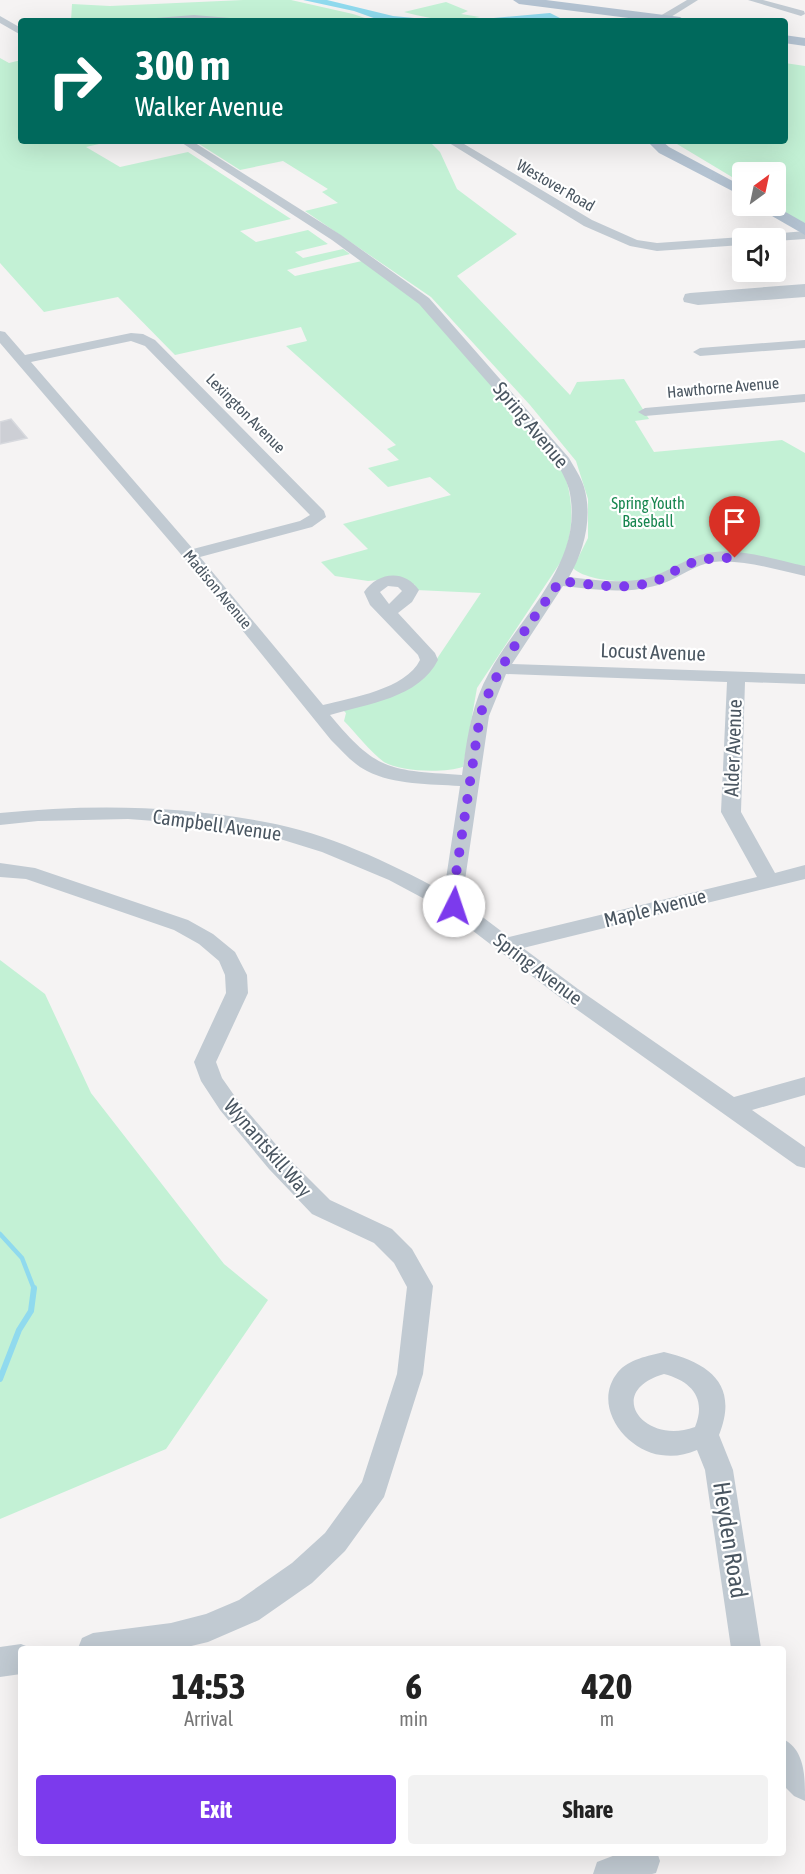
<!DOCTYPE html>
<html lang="en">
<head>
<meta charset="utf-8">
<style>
  :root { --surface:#fff; --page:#f2f2f2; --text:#222; --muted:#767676; --accent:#7c3aed }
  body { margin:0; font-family:"Asap Condensed",sans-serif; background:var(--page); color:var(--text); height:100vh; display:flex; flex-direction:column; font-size:22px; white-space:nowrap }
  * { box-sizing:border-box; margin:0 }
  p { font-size:20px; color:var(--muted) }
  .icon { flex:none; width:33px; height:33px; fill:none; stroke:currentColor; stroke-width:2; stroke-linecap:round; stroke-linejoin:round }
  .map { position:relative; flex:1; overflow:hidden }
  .drawer { position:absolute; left:18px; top:1646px; width:768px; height:210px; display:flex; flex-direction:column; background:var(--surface); border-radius:6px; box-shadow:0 6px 24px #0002 }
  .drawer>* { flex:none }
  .hud { position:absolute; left:18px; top:18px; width:770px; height:126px; border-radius:6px; box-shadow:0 6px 24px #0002; background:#00695c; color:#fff; overflow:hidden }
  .needle { width:39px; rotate:33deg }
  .buttons { position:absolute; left:732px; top:162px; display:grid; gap:12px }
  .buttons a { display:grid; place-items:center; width:54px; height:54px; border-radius:6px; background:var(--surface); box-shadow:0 6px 24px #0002; font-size:30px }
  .pin { position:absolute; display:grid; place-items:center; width:51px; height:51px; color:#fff; margin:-62px -26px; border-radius:50% 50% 50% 0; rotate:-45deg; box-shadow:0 0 6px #0007 }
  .pin .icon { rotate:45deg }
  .me { position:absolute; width:66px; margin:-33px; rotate:4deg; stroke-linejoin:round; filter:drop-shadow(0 0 4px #0008) }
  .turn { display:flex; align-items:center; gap:21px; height:126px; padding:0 18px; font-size:27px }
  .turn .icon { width:78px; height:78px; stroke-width:2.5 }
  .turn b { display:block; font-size:42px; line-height:51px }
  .eta { display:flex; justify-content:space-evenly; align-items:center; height:102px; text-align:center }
  .eta b { font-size:36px; font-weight:700; line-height:42px }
  .button { display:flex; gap:12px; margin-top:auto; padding:12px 18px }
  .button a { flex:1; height:69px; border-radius:6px; background:var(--accent); color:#fff; font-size:24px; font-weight:700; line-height:69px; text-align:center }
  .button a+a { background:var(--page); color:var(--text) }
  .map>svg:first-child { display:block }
  .green { fill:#c3f1d5 }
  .water { fill:#90daee }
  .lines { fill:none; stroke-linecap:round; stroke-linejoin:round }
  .stream-far1 { stroke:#90daee; stroke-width:4.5 }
  .stream { stroke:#90daee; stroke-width:6 }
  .building { fill:#cdcfd5; stroke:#d7d9de; stroke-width:1.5 }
  .minor { fill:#c1cad2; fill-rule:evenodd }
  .major { fill:#b3c2d1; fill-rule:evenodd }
  .route { stroke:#7c3aed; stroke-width:10; stroke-dasharray:0 18 }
  .labels { text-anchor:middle; stroke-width:4.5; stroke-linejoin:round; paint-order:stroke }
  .far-street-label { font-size:16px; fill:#4a5661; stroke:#fff }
  .far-park-label { font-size:16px; fill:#17864f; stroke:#fff }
  .street-label { font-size:20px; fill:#4a5661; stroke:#fff }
  .near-street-label { font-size:24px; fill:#4a5661; stroke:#fff }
</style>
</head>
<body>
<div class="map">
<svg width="805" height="1874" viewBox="0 0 805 1874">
  <rect width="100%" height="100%" fill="#f5f3f3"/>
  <g class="green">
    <polygon points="243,0 291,0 353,14 374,21 71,21 72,4 110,6"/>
    <path d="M446 2 468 11 461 14 480 17C453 23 431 19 404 12Z"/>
    <path d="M0 58 9 63 21 60V141H112L86 147 120 167 188 152 291 219 240 231 256 242 308 230 328 244 295 252 303 258 343 249 350 254 287 270 295 276 362 261 418 300 562 467C574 498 575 529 562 560L477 688 463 767C445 773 400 772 384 762 371 753 355 732 344 721L346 713 343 710 405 690 424 678 481 593 416 590 415 585 402 578 368 581 335 576 321 562 368 549 343 524 451 495 430 477 388 487 368 468 399 460 387 449 396 445 286 346 307 341 301 327 175 355 118 297 44 312 0 263Z"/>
    <polygon points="785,63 805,66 805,226 775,206 776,172 742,172 742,183 672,141 784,141"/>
    <path d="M201 141H357L359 144H432L440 152 457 189 517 234 457 276 570 395 577 382 624 379 649 419 635 421 654 452 782 440 805 453V566C774 563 740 555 708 555 686 555 669 576 649 580 632 584 585 581 573 568L588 538V499L576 461 530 405 431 297 305 211 338 203 322 192 328 189 283 161 240 170 196 142Z"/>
    <polygon points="0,960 45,994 91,1093 224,1264 268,1300 166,1449 0,1519"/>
  </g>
  <g class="water">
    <polygon points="303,0 327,0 393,16 446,21 382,21 354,11"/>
    <polygon points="550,13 566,21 540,19 461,21"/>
  </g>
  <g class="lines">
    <polyline class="stream-far1" points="0,1234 22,1258 34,1289"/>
    <polyline class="stream" points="0,1379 19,1330 31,1311 34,1288"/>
  </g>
  <polygon class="building" points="11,419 27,438 0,444 0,422"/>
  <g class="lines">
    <g class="minor">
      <polygon points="687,0 698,0 666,20 660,20 660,16"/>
      <polygon points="748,0 763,0 804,11 805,14 801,16"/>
      <polygon points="194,15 230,18 235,21 151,21 156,18"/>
      <polygon points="0,16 21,28 21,35 0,23"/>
      <path d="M179 141H192L341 235 429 298 569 458C574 467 581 477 584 487 593 517 584 551 569 577 595 580 625 585 651 577 673 570 691 554 715 552 745 549 776 560 805 566V576C776 570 744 559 714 562 696 564 680 577 664 583 631 595 597 590 563 586L512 664 805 674V684L745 682 741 812 775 873 805 865V879L523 948 578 989 734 1097 805 1077V1095L752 1110 805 1147V1168L797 1166 562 999 447 911 389 880 322 852 264 834 195 824 128 819 38 821 0 825V813C88 804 178 805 265 822 327 833 388 862 444 892L460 786C430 784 394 785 367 771 353 764 342 751 331 740L179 552 0 343V331L5 332 25 355 131 333 143 334 155 340 324 511 326 517 312 527 200 557 323 705C351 698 406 689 420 660L418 655 370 605 364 592C378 572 404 569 419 590L412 602 398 613 435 653 438 660C419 698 367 704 330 715 377 772 390 770 462 775 467 739 471 705 489 673 520 615 586 562 569 489 566 479 560 469 555 459L419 304 332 240ZM131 341 145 346 310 515 300 521 193 549 31 362ZM388 586 398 587 402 591 389 604 380 592ZM506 674 727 682 721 812 757 877 509 937 464 903V887L489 716Z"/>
      <polygon points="446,141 459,141 592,220 637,240 657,243 742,237 746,238 742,238 742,245 657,251 630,246 584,226"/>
      <polygon points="805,231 805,239 776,241 776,238 765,238 771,234"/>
      <polygon points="805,284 805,297 698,305 684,302 683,299 685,294 690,293"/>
      <polygon points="805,340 805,348 700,356 693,352 700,348"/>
      <polygon points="805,394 805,402 645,416 638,412 645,408"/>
      <polygon points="0,863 35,868 188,920 213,934 235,952 247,975 248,993 216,1062 222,1078 236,1098 285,1155 330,1200 392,1229 412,1249 433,1286 423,1374 384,1497 345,1551 312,1583 259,1620 208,1642 183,1648 78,1648 82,1638 93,1633 171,1623 206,1614 239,1600 292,1563 325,1533 362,1482 397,1374 407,1287 394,1263 374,1243 312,1214 269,1169 220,1110 201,1081 194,1062 226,993 225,975 219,961 199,944 174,930 26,879 0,877"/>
      <path d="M664 1352C710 1363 739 1385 719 1435L733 1470 761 1648H731L705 1470 697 1450C685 1455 674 1457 661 1455 625 1450 591 1405 618 1372 629 1359 648 1356 664 1352ZM664 1374C691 1381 707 1398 695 1427 643 1446 604 1391 664 1374Z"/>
      <polygon points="21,1644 31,1648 21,1648 21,1674 0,1677 0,1647"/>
      <path d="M783 1739C805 1750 805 1776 805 1801L794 1796 783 1785Z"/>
      <polygon points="623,1852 657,1852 660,1861 656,1873 652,1874 593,1874 597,1862"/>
    </g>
    <g class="major">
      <polygon points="513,0 546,0 680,17 686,21 652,21 519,4"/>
      <polygon points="784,35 805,38 805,46 784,43"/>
      <polygon points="647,141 662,141 669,147 742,186 742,196 659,153"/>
      <polygon points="758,206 775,206 805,223 805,235 760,209"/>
    </g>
  </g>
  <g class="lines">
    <path class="route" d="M454 906V887L480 716C496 666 530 624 560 581 589 584 623 591 652 582 667 578 676 568 689 564 704 558 719 558 735 558"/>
  </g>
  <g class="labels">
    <g class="far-street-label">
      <text transform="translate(556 185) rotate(30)" y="6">Westover Road</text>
      <text transform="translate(723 387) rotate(-5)" y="6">Hawthorne Avenue</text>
      <text transform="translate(246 413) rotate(45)" y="6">Lexington Avenue</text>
      <text transform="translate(218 589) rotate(50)" y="6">Madison Avenue</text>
    </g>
    <g class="far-park-label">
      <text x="648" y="509">Spring Youth<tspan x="648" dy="18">Baseball</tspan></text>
    </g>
    <g class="street-label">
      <text transform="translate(531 425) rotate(50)" y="7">Spring Avenue</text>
      <text transform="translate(653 652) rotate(2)" y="7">Locust Avenue</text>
      <text transform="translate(733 748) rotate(-88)" y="7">Alder Avenue</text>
      <text transform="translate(217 825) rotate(8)" y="7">Campbell Avenue</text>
      <text transform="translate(655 908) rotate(-14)" y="7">Maple Avenue</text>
      <text transform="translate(538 969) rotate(37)" y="7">Spring Avenue</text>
      <text transform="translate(268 1148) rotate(49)" y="7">Wynantskill Way</text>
    </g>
    <g class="near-street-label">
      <text transform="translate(730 1540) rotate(81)" y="8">Heyden Road</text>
    </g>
  </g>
</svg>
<div class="buttons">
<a><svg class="needle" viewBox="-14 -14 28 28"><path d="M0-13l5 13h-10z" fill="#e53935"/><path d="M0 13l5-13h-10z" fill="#767676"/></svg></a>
<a><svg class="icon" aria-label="sound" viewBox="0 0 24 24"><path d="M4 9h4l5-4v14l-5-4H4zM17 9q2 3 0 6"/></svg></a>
</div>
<div class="pin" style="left:735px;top:558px;background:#d93025"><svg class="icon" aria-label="arrive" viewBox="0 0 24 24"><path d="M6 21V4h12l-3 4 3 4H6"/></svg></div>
<svg class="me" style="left:454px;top:906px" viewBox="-20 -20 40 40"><circle r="19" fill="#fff"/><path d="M0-13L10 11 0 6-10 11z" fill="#7c3aed"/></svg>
<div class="hud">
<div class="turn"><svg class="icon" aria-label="right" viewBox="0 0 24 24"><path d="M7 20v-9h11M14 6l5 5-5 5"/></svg><div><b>300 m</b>Walker Avenue</div></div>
</div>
<section class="drawer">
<div class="eta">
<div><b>14:53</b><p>Arrival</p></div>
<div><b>6</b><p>min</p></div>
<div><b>420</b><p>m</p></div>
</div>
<div class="button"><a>Exit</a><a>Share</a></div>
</section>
</div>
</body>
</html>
